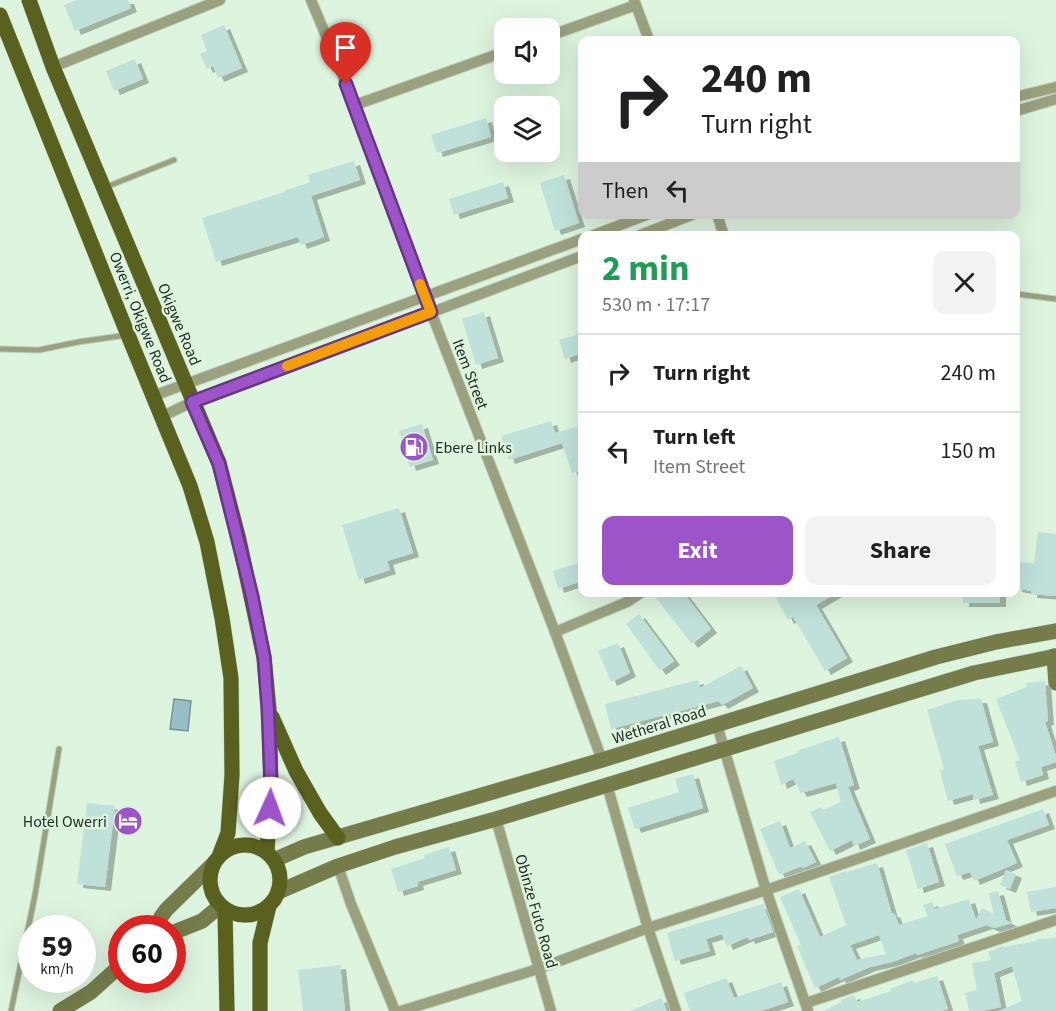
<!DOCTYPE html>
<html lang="en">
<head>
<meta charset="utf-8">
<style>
  :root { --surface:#fff; --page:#f2f2f2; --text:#202124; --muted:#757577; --line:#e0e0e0; --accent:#9d54c8 }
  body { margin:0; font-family:"Source Sans 3",sans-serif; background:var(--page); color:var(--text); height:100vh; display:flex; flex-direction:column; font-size:22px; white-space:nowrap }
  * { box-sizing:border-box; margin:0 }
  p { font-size:20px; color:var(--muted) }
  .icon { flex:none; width:33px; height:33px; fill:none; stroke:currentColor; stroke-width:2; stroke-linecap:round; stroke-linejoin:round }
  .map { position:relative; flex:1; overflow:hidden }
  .details { position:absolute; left:578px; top:231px; width:442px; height:366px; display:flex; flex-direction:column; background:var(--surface); border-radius:12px; box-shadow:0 6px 24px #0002 }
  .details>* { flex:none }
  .guide { position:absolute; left:578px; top:36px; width:442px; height:183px; border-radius:12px; box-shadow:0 6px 24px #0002; background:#fff; color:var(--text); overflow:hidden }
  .tools { position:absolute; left:494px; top:18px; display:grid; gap:12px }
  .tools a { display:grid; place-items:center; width:66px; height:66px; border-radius:12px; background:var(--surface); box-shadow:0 6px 24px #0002; font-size:30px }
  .speed { position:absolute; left:18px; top:915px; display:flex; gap:12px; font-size:30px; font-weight:700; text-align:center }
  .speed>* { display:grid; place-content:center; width:78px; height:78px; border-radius:50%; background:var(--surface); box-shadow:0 6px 24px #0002; line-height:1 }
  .speed small { font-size:15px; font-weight:400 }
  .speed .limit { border:9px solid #d22; background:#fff; color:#111 }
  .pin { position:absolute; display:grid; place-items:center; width:51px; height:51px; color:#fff; margin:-62px -26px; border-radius:50% 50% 50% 0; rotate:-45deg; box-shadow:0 0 6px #0007 }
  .pin .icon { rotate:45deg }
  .me { position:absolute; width:66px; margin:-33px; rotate:2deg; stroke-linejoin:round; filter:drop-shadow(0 0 4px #0008) }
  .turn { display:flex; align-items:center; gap:21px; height:126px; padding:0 24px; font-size:27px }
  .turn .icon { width:78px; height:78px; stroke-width:2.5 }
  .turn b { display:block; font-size:42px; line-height:51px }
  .then { display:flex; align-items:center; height:57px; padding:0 24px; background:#0003; gap:12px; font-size:22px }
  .round { display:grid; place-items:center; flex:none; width:63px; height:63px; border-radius:12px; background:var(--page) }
  .overview { display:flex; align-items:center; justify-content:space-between; height:102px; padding:0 24px }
  h1 { font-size:36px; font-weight:700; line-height:45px; color:#1e9e55 }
  .action { display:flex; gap:12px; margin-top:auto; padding:12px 24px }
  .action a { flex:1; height:69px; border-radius:12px; background:var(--accent); color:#fff; font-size:24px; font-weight:700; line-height:69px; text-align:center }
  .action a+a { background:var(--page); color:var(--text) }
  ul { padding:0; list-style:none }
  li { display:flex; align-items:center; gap:18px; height:78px; padding:0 24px; border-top:2px solid var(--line) }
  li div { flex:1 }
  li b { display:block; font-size:22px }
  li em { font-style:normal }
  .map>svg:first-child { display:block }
  .water { fill:#97bfc8; stroke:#759498; stroke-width:1.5 }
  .building { fill:#bfe1d9; fill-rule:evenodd; filter:url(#shadow) }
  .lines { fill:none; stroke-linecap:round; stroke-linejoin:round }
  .lane-casing { stroke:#bcd1be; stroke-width:7 }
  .street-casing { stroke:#bcd1be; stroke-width:12 }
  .secondary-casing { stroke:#bcd1be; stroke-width:16 }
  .primary-casing { stroke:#bcd1be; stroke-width:16 }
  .lane { stroke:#9ba17f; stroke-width:5 }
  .street { stroke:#9ba17f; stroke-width:10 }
  .secondary { stroke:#757c4a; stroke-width:15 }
  .primary { stroke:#5a611f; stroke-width:15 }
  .route-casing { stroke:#663782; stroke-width:15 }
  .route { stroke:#9d54c8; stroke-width:10 }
  .slow { stroke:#f59e0b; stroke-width:10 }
  .labels { text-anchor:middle; stroke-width:5; stroke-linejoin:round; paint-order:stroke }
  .street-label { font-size:16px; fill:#262f27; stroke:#ddf4df }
  .poi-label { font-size:16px; fill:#262f27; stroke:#ddf4df; text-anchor:start }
</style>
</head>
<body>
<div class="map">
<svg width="1056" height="1011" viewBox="0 0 1056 1011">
  <defs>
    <filter id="shadow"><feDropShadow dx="6" dy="4" stdDeviation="0" flood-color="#0004"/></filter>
  </defs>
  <rect width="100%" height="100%" fill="#ddf4df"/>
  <polygon class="water" points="174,699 191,701 188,731 170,729"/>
  <g class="building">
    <polygon points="76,0 128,0 131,8 75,31 64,5"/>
    <polygon points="224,25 242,68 218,78 213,66 207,69 200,54 207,51 201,35"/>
    <polygon points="135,59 143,79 114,91 106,71"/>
    <polygon points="486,118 491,137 437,153 431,135"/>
    <polygon points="354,161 360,180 311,196 324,237 301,245 298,237 216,262 202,218 284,192 284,191 310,182 308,175"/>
    <polygon points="564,175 579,223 555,231 540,183"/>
    <polygon points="503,182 508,198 454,215 449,199"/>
    <polygon points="484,312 498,358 476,365 462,319"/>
    <polygon points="582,333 582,353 565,359 559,340"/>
    <polygon points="551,421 555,433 582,425 582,470 572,473 562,443 509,460 501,436"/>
    <polygon points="422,424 433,460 410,467 399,431"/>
    <polygon points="399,508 413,553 387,561 390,570 359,580 342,525"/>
    <polygon points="1038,532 1056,534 1056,596 1031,594 1031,591 1016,588 1017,561 1034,564"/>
    <polygon points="582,562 582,581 558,589 553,571"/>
    <polygon points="663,592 683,592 711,629 692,644 656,598"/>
    <polygon points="786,592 838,592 816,605 847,658 825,671 793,617 788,620 776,598"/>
    <rect x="963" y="592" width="37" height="11"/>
    <polygon points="639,614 674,661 660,671 626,624"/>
    <polygon points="618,643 630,673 611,682 598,651"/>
    <polygon points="741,666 753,688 722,705 719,701 611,729 605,704 698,680 700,688"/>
    <polygon points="1045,681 1048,721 1045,722 1056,756 1056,762 1041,767 1043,775 1021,782 1015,762 1020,760 996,699 1027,687 1026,683"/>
    <polygon points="981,699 993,742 978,746 993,795 974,800 973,794 948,801 940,771 944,769 927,710 958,700"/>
    <polygon points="839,737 854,785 848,787 870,839 854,846 852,840 830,851 810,812 821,807 823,810 841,802 836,783 801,793 793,779 781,785 774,761 798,753 797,751"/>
    <polygon points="693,774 703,808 635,829 628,808 679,792 675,779"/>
    <polygon points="87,803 115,806 105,887 77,884"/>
    <polygon points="1043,809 1049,825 1007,840 1017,863 974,881 970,872 957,876 945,844"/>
    <polygon points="780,821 790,848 805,841 816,862 803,868 802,866 779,875 760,829"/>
    <polygon points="927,843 939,882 918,889 906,850"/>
    <polygon points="449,847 456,870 417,882 418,886 398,892 391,869 425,858 424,855"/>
    <path d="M877 863 892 914 894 913 899 925 928 916 923 905 932 902 935 909 969 899 976 920 982 908 994 914 989 893 998 891 1006 920 1012 923 994 928 987 925 957 935 959 941 917 955 916 953 892 962 870 967 840 980 839 977 815 988 797 946 801 945 780 897 799 889 820 937 846 925 829 877 846 871 847 872ZM879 935 886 954 857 960 850 945Z"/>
    <polygon points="1006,870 1016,874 1010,889 1000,885"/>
    <polygon points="1056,887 1056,908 1031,912 1027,892"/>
    <polygon points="763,904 773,932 749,940 748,937 727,946 722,934 706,939 710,951 675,961 667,933"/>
    <polygon points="1056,938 1056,1011 999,1011 1022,1001 1012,966 994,973 1001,1007 981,1011 969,1011 965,993 977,990 972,963 991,960 988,952 1003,946 1004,947 1037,941 1036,939"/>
    <polygon points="340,965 345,1011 303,1011 298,970"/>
    <polygon points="937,976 948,1009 941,1011 823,1011 842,1002 841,1000 854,995 857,1002 891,991 890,989 913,980 914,983"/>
    <polygon points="726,978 734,998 781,982 788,1002 761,1011 690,1011 684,993"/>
    <polygon points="661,998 667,1011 630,1011"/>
  </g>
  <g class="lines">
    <g class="lane-casing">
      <g id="lane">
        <polyline points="106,187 174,160"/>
        <polyline points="1016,294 1056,299"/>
        <polyline points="0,349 39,350 78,342 127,335"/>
        <polyline points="11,1011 35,895 59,749"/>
      </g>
    </g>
    <g class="street-casing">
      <g id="street">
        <polyline points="311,0 355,105 431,312 555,632 602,760"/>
        <polyline points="634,0 649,40"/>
        <polyline points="549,36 636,5"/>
        <polyline points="53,67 220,0"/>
        <polyline points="1016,97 1056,87"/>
        <polyline points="355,105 504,52"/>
        <polyline points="1016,111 1056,99"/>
        <polyline points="717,214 724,236"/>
        <polyline points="591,236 649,214"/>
        <polyline points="638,236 694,214"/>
        <polyline points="153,396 582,239"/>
        <polyline points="161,417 192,402 582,256"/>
        <polyline points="555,632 627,602 642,592"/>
        <polyline points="717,725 766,890 808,1011"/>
        <polyline points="607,785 648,928 676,1011"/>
        <polyline points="496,819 551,1011"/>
        <polyline points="338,866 351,904 395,1011"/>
        <polyline points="806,1003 1056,920"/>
        <polyline points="401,1011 538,969 648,928 766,890 1056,791"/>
      </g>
    </g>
    <g class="secondary-casing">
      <g id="secondary">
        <polyline points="1054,656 1056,683"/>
        <polyline points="274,860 304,847 602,760 936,657 996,642 1056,631"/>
        <polyline points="278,892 338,866 395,847 496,819 974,673 1056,656"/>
        <polyline points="157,928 161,917 166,910 214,863"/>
        <polyline points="172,933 202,921 220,906"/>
        <polyline points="60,1011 91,992 122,964"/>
      </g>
    </g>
    <g class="primary-casing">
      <g id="primary">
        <polyline points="29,0 53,67 219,463 239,540 264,657 269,710 271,786 267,852"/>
        <polyline points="0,15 128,335 190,486 207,542 222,618 231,678 232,775 228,833 220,854"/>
        <polyline points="272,717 296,771 320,813 338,838"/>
        <circle cx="245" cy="880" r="35"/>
        <polyline points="225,910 227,1011"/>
        <polyline points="260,1011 260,943 269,906"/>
      </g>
    </g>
    <use href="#lane" class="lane"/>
    <use href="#street" class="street"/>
    <use href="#secondary" class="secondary"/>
    <use href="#primary" class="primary"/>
  </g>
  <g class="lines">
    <g class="route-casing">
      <polyline id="route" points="270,808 271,786 268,710 264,657 252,596 219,464 192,402 431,312 346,84"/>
    </g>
    <use href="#route" class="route"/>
    <polyline class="slow" points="287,366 431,312 420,284"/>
  </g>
  <defs>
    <g id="fuel-disc" transform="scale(1.5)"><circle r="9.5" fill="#9d54c8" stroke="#ddf4df"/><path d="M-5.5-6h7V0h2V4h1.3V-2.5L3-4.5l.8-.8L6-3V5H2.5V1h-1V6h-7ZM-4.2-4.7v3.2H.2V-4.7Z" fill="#fff"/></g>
    <g id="hotel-disc" transform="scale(1.5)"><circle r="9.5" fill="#9d54c8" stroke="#ddf4df"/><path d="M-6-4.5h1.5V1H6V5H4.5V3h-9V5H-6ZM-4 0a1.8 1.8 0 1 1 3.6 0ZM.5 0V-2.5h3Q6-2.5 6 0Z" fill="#fff"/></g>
  </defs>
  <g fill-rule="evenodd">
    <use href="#fuel-disc" x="414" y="447"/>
    <use href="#hotel-disc" x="128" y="821"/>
  </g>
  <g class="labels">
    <g class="street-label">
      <text transform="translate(141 317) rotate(68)" y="6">Owerri, Okigwe Road</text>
      <text transform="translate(180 324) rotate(67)" y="6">Okigwe Road</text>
      <text transform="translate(471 374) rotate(69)" y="6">Item Street</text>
      <text transform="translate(659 724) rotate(-17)" y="6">Wetheral Road</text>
      <text transform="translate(537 911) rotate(74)" y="6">Obinze Futo Road</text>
    </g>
    <g class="poi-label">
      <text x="435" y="453">Ebere Links</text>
      <text x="107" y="827" text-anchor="end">Hotel Owerri</text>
    </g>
  </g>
</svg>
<div class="tools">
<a><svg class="icon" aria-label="sound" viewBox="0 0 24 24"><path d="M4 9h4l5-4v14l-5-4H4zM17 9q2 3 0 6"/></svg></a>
<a><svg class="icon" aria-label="layers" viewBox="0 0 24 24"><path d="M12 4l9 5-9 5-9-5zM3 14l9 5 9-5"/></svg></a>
</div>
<div class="speed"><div>59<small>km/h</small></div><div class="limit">60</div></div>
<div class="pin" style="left:346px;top:84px;background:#d93025"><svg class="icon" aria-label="arrive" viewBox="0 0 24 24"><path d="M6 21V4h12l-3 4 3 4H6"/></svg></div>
<svg class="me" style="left:270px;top:808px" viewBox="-20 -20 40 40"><circle r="19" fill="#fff"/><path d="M0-13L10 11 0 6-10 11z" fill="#9d54c8"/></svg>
<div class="guide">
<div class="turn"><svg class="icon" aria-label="right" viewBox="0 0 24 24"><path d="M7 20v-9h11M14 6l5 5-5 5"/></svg><div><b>240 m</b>Turn right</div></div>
<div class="then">Then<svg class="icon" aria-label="left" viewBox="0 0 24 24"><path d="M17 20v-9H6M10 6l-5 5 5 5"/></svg></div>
</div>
<section class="details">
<div class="overview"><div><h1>2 min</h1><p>530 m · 17:17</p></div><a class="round"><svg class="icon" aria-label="close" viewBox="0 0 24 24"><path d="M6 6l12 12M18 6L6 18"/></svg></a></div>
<ul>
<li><svg class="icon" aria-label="right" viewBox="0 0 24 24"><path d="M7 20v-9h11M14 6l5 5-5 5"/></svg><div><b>Turn right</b></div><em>240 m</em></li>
<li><svg class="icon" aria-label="left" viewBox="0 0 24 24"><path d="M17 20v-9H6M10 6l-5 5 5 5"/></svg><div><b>Turn left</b><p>Item Street</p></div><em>150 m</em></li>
</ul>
<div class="action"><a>Exit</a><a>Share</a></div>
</section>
</div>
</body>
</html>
